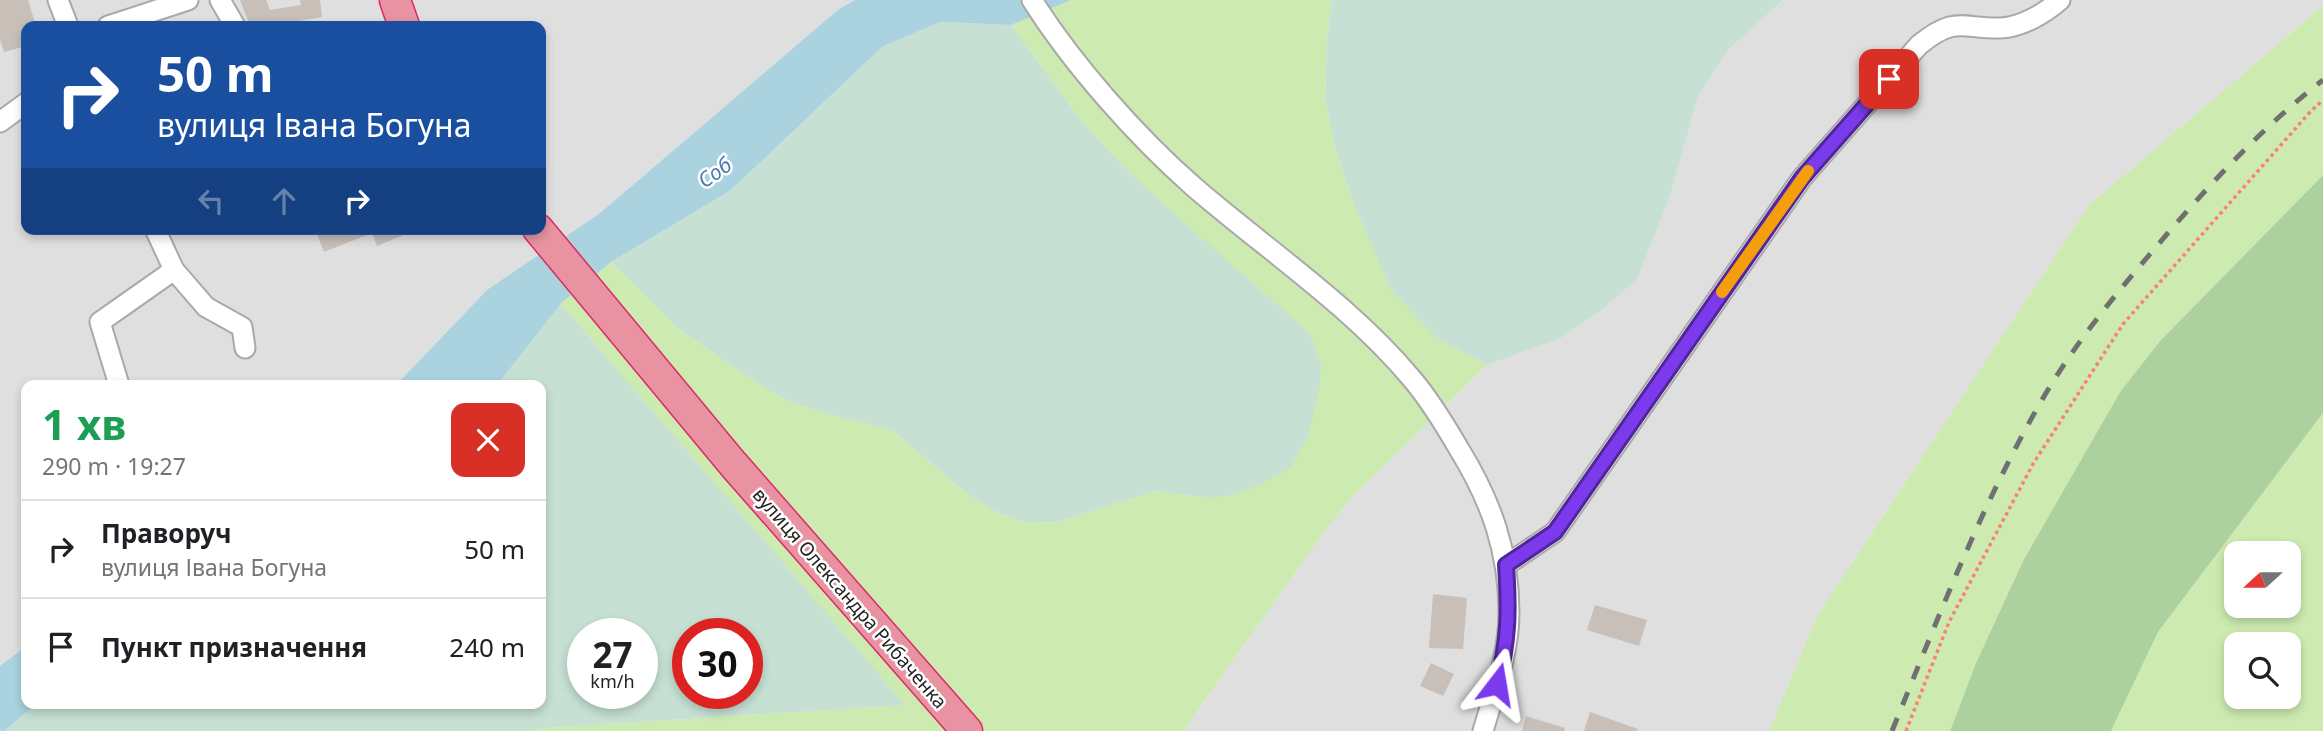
<!DOCTYPE html>
<html lang="uk">
<head>
<meta charset="utf-8">
<style>
  :root { --surface:#fff; --page:#f2f2f2; --text:#202124; --muted:#757577; --line:#e0e0e0 }
  body { margin:0; font-family:"Noto Sans",sans-serif; background:var(--page); color:var(--text); height:100vh; display:flex; flex-direction:column; font-size:26px; white-space:nowrap }
  * { box-sizing:border-box; margin:0 }
  p { font-size:23px; color:var(--muted) }
  .icon { flex:none; width:38px; height:38px; fill:none; stroke:currentColor; stroke-width:2; stroke-linecap:round; stroke-linejoin:round }
  .map { position:relative; flex:1; overflow:hidden }
  .sheet { position:absolute; left:21px; top:380px; width:525px; height:329px; display:flex; flex-direction:column; background:var(--surface); border-radius:14px; box-shadow:0 4px 10px #0003 }
  .sheet>* { flex:none }
  .top-card { position:absolute; left:21px; top:21px; width:525px; height:214px; border-radius:14px; box-shadow:0 4px 10px #0003; background:#1a4fa0; color:#fff; overflow:hidden }
  .needle { width:46px; rotate:249deg }
  .fabs { position:absolute; left:2224px; top:541px; display:grid; gap:14px }
  .fabs a { display:grid; place-items:center; width:77px; height:77px; border-radius:14px; background:var(--surface); box-shadow:0 4px 10px #0003; font-size:35px }
  .speed { position:absolute; left:567px; top:618px; display:flex; gap:14px; font-size:35px; font-weight:700; text-align:center }
  .speed>* { display:grid; place-content:center; width:91px; height:91px; border-radius:50%; background:var(--surface); box-shadow:0 4px 10px #0003; line-height:1 }
  .speed small { font-size:18px; font-weight:400 }
  .speed .limit { border:10px solid #d22; background:#fff; color:#111 }
  .pin { position:absolute; display:grid; place-items:center; width:60px; height:60px; color:#fff; margin:-30px; border-radius:14px; box-shadow:0 4px 10px #0006 }
  .me { position:absolute; width:77px; margin:-38px; rotate:14deg; stroke-linejoin:round; filter:drop-shadow(0 0 5px #0008) }
  .turn { display:flex; align-items:center; gap:24px; height:147px; padding:0 21px; font-size:32px }
  .turn .icon { width:91px; height:91px; stroke-width:2.5 }
  .turn b { display:block; font-size:49px; line-height:60px }
  .lanes { display:flex; align-items:center; height:66px; padding:0 21px; background:#0003; justify-content:center; gap:35px; direction:ltr }
  .lanes .off { opacity:.35 }
  .round { display:grid; place-items:center; flex:none; width:74px; height:74px; border-radius:14px; background:var(--page) }
  .overview { display:flex; align-items:center; justify-content:space-between; height:119px; padding:0 21px }
  h1 { font-size:42px; font-weight:700; line-height:52px; color:#1e9e55 }
  ul { padding:0; list-style:none }
  li { display:flex; align-items:center; gap:21px; height:98px; padding:0 21px; border-top:2px solid var(--line) }
  li div { flex:1 }
  li b { display:block; font-size:26px }
  li em { font-style:normal }
  .map>svg:first-child { display:block }
  .residential { fill:#e0dfdf; fill-rule:evenodd }
  .grass { fill:#cdebb0; fill-rule:evenodd }
  .forest { fill:#add19e }
  .wetland { fill:#c6e0d4; fill-rule:evenodd }
  .water { fill:#aad3df }
  .building { fill:#c7bfb8 }
  .lines { fill:none; stroke-linecap:round; stroke-linejoin:round }
  .minor-casing { stroke:#a9a9a9; stroke-width:23 }
  .highway-casing { stroke:#dc2a67; stroke-width:33 }
  .path { stroke:#fa8072; stroke-width:3.5; stroke-dasharray:3.5 3.5; stroke-linecap:butt }
  .minor { stroke:#fff; stroke-width:19 }
  .highway { stroke:#e892a2; stroke-width:30 }
  .rail { stroke:#707070; stroke-width:5; stroke-dasharray:14 14; stroke-linecap:butt }
  .route-casing { stroke:#51269a; stroke-width:18 }
  .route { stroke:#7c3aed; stroke-width:12 }
  .slow { stroke:#f59e0b; stroke-width:12 }
  .labels { text-anchor:middle; stroke-width:5; stroke-linejoin:round; paint-order:stroke }
  .street-label { font-size:19px; fill:#222; stroke:#fff }
  .water-label { font-size:21px; font-style:italic; fill:#4a7aab; stroke:#fff }
</style>
</head>
<body>
<div class="map">
<svg width="2323" height="731" viewBox="0 0 2323 731">
  <rect width="100%" height="100%" fill="#f2efe9"/>
  <g class="residential">
    <path d="M0 0H855L839 9 600 213 487 290 396 385H26V646L0 666ZM26 26H541V229H26Z"/>
    <polygon points="1783,0 2323,0 2323,6 2089,205 1817,616 1769,731 1183,731 1324,532 1354,495 1487,365 1561,338 1599,312 1637,280 1670,196 1698,96 1728,50"/>
  </g>
  <g class="grass">
    <polygon points="1071,0 1332,0 1327,38 1325,99 1336,151 1352,199 1438,339 1487,365 1354,495 1324,532 1183,731 528,731 546,728 904,705 560,303 611,262 676,327 760,385 788,401 821,412 892,430 970,496 998,513 1027,523 1058,522 1155,491 1210,498 1132,176 1080,119 1011,25"/>
    <polygon points="2323,6 2323,175 2160,341 2120,392 2023,561 1976,663 1950,731 1769,731 1817,616 2089,205"/>
    <path d="M2323 413V731H2111L2158 632ZM2236 553H2289V606H2236ZM2236 644H2289V696H2236Z"/>
  </g>
  <polygon class="forest" points="2323,175 2323,413 2158,632 2111,731 1950,731 1976,663 2023,561 2120,392 2160,341"/>
  <g class="wetland">
    <polygon points="1332,0 1783,0 1728,50 1698,96 1670,196 1637,280 1599,312 1561,338 1487,365 1438,339 1391,290 1352,199 1336,151 1325,99 1327,38"/>
    <polygon points="940,22 1011,25 1080,119 1132,176 1309,333 1321,362 1319,390 1309,434 1291,467 1262,484 1236,494 1210,498 1155,491 1058,522 1027,523 998,513 970,496 892,430 821,412 788,401 760,385 676,327 611,262 731,190 882,47"/>
    <path d="M560 303 905 705 546 728 528 731H4L36 704H541V385H497ZM583 634H642V693H583ZM688 634H747V693H688Z"/>
  </g>
  <g class="water">
    <polygon points="855,0 1071,0 1011,25 940,22 882,47 731,190 611,262 561,303 497,385 396,385 487,290 600,213 839,9"/>
    <polygon points="26,646 26,704 36,704 4,731 0,731 0,666"/>
  </g>
  <g class="building">
    <polygon points="0,0 28,0 36,26 26,26 26,46 4,52 0,40"/>
    <polygon points="240,0 266,0 270,10 301,5 300,0 320,0 322,17 276,25 276,26 250,26"/>
    <polygon points="315,229 416,229 416,230 377,246 372,233 324,252"/>
    <polygon points="1433,594 1467,598 1463,649 1429,648"/>
    <polygon points="1595,605 1647,620 1639,646 1587,630"/>
    <polygon points="1431,663 1454,674 1443,696 1420,686"/>
    <polygon points="1590,712 1638,729 1637,731 1584,731"/>
    <polygon points="1526,716 1565,728 1564,731 1522,731"/>
  </g>
  <g class="lines">
    <g class="minor-casing">
      <g id="minor">
        <polyline points="58,0 68,26"/>
        <polyline points="220,0 235,26"/>
        <path d="M1032 0C1073 65 1137 137 1194 187 1267 250 1350 305 1412 379 1430 400 1445 425 1459 449 1491 501 1509 551 1509 613 1509 653 1494 693 1483 731"/>
        <polyline points="108,26 188,0"/>
        <polyline points="0,122 26,103"/>
        <polyline points="155,229 174,270 206,307 242,327 245,348"/>
        <polyline points="119,385 100,322 174,270"/>
        <path d="M1506 565 1555 532 1802 178 1919 45C1956 15 1961 29 2001 28 2022 27 2045 13 2060 0"/>
      </g>
    </g>
    <g class="highway-casing">
      <g id="highway">
        <polyline points="395,0 404,26"/>
        <polyline points="538,229 733,464 967,731"/>
      </g>
    </g>
    <polyline class="path" points="1906,731 1949,622 2033,464 2123,324 2310,112 2323,100"/>
    <use href="#minor" class="minor"/>
    <use href="#highway" class="highway"/>
    <path class="rail" d="M1892 731C1939 616 1983 500 2046 393 2076 343 2113 297 2151 253 2203 191 2259 130 2323 80"/>
  </g>
  <g class="lines">
    <g class="route-casing">
      <path id="route" d="M1497 684C1509 641 1509 609 1506 565L1555 532 1802 178 1889 79"/>
    </g>
    <use href="#route" class="route"/>
    <polyline class="slow" points="1722,292 1808,171"/>
  </g>
  <g class="labels">
    <g class="street-label">
      <text transform="translate(850 598) rotate(49)" y="7">вулиця Олександра Рибаченка</text>
    </g>
    <g class="water-label">
      <text transform="translate(715 173) rotate(-36)" y="7">Соб</text>
    </g>
  </g>
</svg>
<div class="fabs">
<a><svg class="needle" viewBox="-14 -14 28 28"><path d="M0-13l5 13h-10z" fill="#e53935"/><path d="M0 13l5-13h-10z" fill="#757577"/></svg></a>
<a><svg class="icon" aria-label="search" viewBox="0 0 24 24"><circle cx="10" cy="10" r="6"/><path d="M15 15l6 6"/></svg></a>
</div>
<div class="speed"><div>27<small>km/h</small></div><div class="limit">30</div></div>
<div class="pin" style="left:1889px;top:79px;background:#d93025"><svg class="icon" aria-label="arrive" viewBox="0 0 24 24"><path d="M6 21V4h12l-3 4 3 4H6"/></svg></div>
<svg class="me" style="left:1497px;top:684px" viewBox="-20 -20 40 40"><path d="M0-17L14 15 0 8-14 15z" fill="#7c3aed" stroke="#fff" stroke-width="4"/></svg>
<div class="top-card">
<div class="turn"><svg class="icon" aria-label="right" viewBox="0 0 24 24"><path d="M7 20v-9h11M14 6l5 5-5 5"/></svg><div><b>50 m</b>вулиця Івана Богуна</div></div>
<div class="lanes"><svg class="icon off" aria-label="left" viewBox="0 0 24 24"><path d="M17 20v-9H6M10 6l-5 5 5 5"/></svg><svg class="icon off" aria-label="ahead" viewBox="0 0 24 24"><path d="M12 20V5M6 11l6-6 6 6"/></svg><svg class="icon" aria-label="right" viewBox="0 0 24 24"><path d="M7 20v-9h11M14 6l5 5-5 5"/></svg></div>
</div>
<section class="sheet">
<div class="overview"><div><h1>1 хв</h1><p>290 m · 19:27</p></div><a class="round" style="background:#d93025;color:#fff"><svg class="icon" aria-label="close" viewBox="0 0 24 24"><path d="M6 6l12 12M18 6L6 18"/></svg></a></div>
<ul>
<li><svg class="icon" aria-label="right" viewBox="0 0 24 24"><path d="M7 20v-9h11M14 6l5 5-5 5"/></svg><div><b>Праворуч</b><p>вулиця Івана Богуна</p></div><em>50 m</em></li>
<li><svg class="icon" aria-label="arrive" viewBox="0 0 24 24"><path d="M6 21V4h12l-3 4 3 4H6"/></svg><div><b>Пункт призначення</b></div><em>240 m</em></li>
</ul>
</section>
</div>
</body>
</html>
